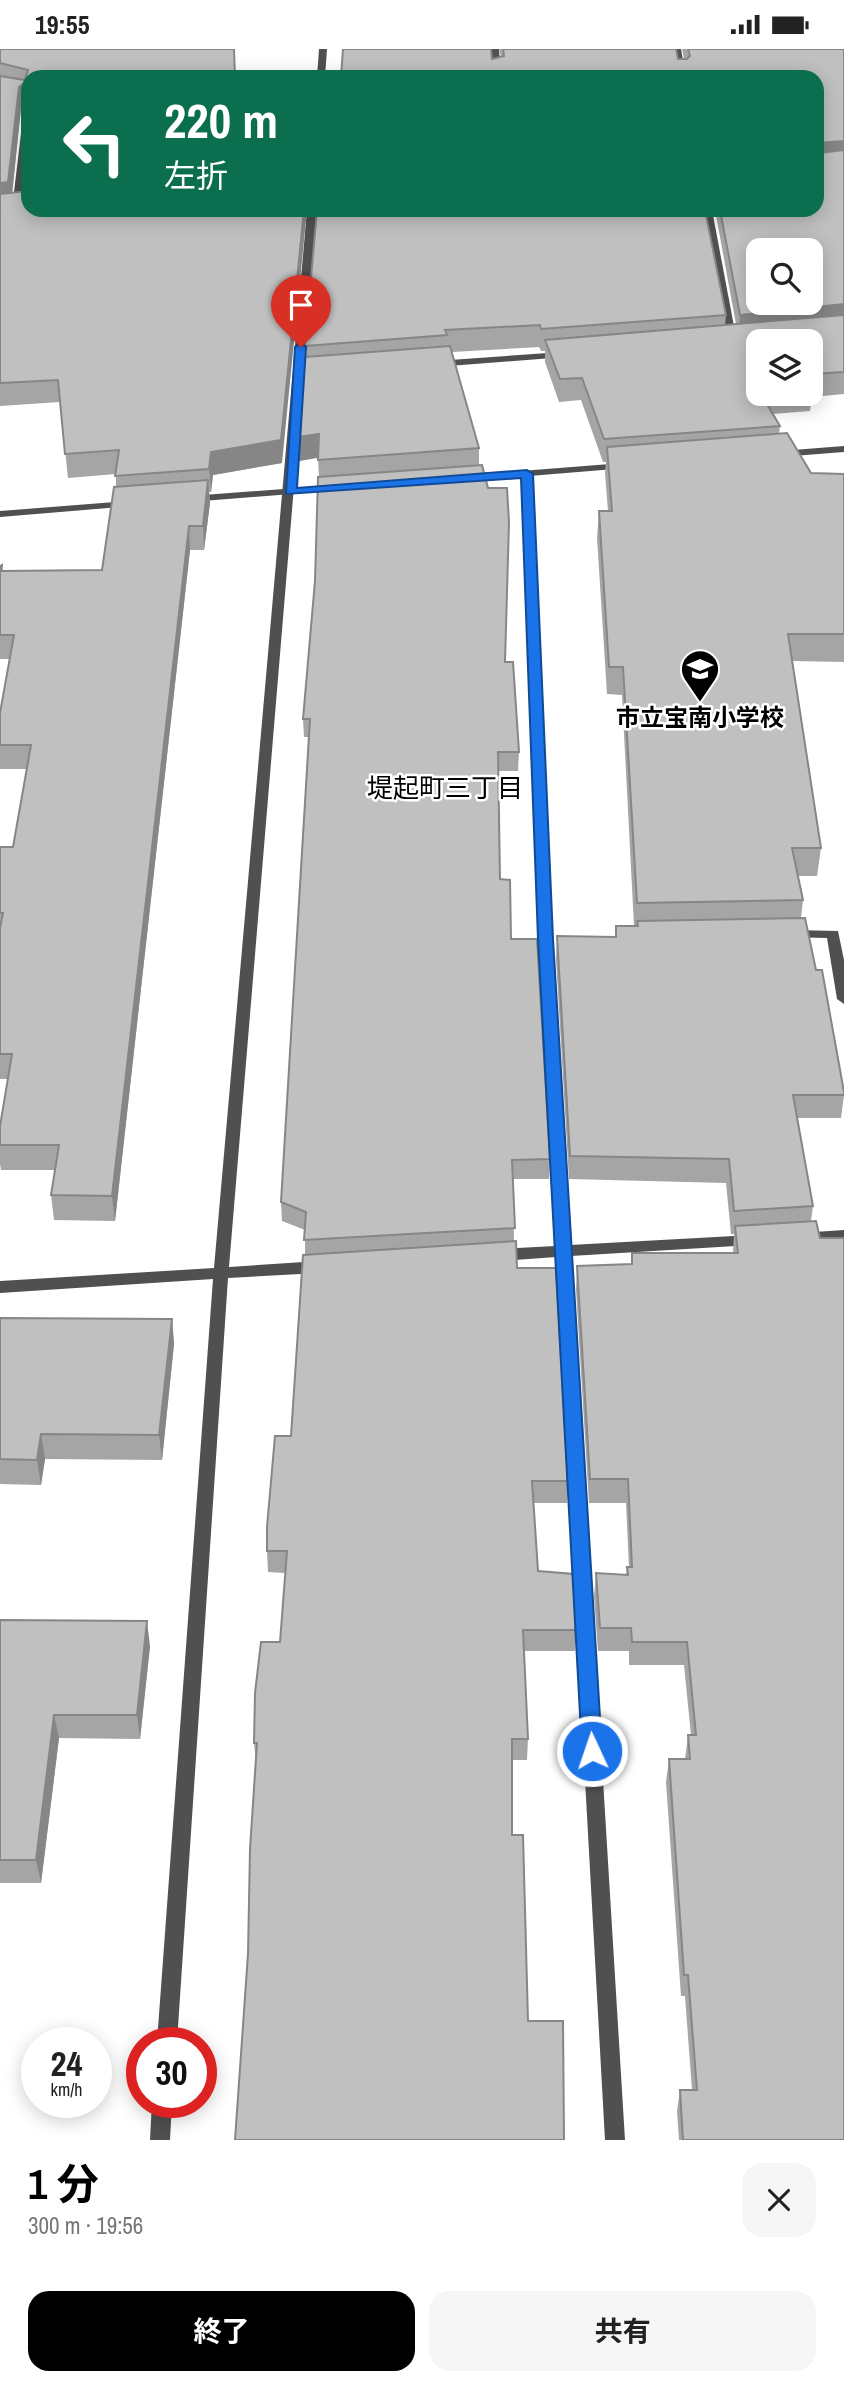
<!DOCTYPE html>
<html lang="ja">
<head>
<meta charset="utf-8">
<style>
  :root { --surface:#fff; --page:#f6f6f6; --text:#222; --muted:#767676; --accent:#000 }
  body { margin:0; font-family:"Archivo Narrow","Noto Sans JP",sans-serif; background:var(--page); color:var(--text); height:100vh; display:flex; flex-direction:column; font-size:26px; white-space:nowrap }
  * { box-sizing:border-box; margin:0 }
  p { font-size:23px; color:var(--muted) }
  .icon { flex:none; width:38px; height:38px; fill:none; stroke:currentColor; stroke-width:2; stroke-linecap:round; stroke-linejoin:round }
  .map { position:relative; height:2091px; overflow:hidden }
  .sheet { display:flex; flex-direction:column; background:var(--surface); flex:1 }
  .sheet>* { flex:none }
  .banner { position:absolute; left:21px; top:21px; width:803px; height:147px; border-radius:21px; box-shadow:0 4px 18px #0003; background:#0b6e4f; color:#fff; overflow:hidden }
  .buttons { position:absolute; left:746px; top:189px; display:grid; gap:14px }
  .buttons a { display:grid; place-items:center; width:77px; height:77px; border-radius:14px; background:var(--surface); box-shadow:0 4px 18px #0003; font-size:35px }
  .speed { position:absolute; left:21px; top:1978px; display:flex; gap:14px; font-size:35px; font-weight:700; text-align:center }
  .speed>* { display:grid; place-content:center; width:91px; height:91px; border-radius:50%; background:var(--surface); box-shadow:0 4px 18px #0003; line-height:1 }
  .speed small { font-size:18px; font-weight:400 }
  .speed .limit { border:10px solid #d22; background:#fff; color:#111 }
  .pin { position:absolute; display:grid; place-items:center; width:60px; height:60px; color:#fff; margin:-72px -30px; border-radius:50% 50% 50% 0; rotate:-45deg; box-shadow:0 0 7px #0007 }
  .pin .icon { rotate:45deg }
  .me { position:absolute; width:77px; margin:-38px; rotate:357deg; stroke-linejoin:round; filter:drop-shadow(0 0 5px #0008) }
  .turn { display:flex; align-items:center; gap:24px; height:147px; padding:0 28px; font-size:32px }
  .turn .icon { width:91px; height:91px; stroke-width:2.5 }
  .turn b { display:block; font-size:49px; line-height:60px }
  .round { display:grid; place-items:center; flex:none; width:74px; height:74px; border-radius:21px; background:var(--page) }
  .overview { display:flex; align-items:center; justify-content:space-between; height:119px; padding:0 28px }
  h1 { font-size:42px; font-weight:700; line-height:52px; color:var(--accent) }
  .primary-button { display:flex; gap:14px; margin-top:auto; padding:14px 28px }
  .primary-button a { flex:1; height:80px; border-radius:21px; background:var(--accent); color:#fff; font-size:28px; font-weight:700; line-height:80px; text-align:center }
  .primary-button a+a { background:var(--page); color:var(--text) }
  .status { display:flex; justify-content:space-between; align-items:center; height:49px; padding:0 35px; background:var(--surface); direction:ltr }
  .status svg { height:19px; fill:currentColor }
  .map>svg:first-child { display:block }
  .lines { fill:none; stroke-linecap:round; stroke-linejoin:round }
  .minor { fill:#505050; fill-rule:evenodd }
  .tertiary { fill:#505050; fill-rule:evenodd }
  .wall { fill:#a5a5a5; fill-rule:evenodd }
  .shaded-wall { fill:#868686 }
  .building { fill:#c0c0c0; stroke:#868686; stroke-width:2; fill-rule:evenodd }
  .route { fill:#1a73e8; stroke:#114b97; stroke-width:2 }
  .labels { text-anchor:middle; stroke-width:5; stroke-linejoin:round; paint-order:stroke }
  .poi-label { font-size:24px; font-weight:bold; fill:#000; stroke:#fff }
  .neighbourhood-label { font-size:26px; fill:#000; stroke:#fff }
</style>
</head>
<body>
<div class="status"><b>19:55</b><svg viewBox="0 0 49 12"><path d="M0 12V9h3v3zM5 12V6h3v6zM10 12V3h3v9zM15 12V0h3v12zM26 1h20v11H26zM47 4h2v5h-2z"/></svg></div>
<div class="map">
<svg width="844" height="2091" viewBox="0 0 844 2091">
  <rect width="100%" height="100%" fill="#fff"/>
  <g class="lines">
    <g class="minor">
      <polygon points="319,0 327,0 325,28 317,28"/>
      <polygon points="491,0 499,0 501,28 493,28"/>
      <polygon points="673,0 681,0 686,28 678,28"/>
      <polygon points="28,56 28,99 22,160 17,163 12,160 24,59"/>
      <polygon points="307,161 317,161 229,1218 319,1212 324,1214 326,1218 324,1222 319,1224 228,1229 177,1993 157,1993 213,1230 0,1244 0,1232 214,1219"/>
      <polygon points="702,161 712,161 737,293 732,296 727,293"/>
      <polygon points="562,303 565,304 565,308 436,318 431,315 436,312"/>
      <polygon points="527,422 532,425 552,890 570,1196 752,1186 757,1187 759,1191 757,1195 752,1196 571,1207 625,2091 605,2091 556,1208 500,1212 495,1210 493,1206 495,1202 500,1200 555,1197 538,890 522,425"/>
      <polygon points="792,881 838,882 844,911 844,955 837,950 827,889 787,888 785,885 787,882"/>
      <polygon points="844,1181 844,1191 800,1194 795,1193 793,1189 795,1185 800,1184"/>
      <polygon points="152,2053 172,2053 170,2091 150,2091"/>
    </g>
    <g class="tertiary">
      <polygon points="844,397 844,403 780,408 775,405 780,402"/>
      <polygon points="623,414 628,417 627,419 469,432 464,429 469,426"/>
      <polygon points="337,436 341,437 341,441 190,453 185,450 190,447"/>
      <polygon points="128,452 133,455 132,457 0,468 0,462"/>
    </g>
  </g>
  <g class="wall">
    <polygon points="0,0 234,0 27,54 21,59 12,144 24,143 23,132 28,81 28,161 282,414 213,426 211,443 209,443 210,454 204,501 190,501 115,1172 54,1171 51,1146 55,1121 1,1121 0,1115 0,1077 8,1030 0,1030 0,798 13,798 27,720 0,720 0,664 10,610 0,610 0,517 2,516 3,522 102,521 116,438 116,425 68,429 60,353 0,357"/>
    <path d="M499 0H676L678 10H684L682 0H844V345L812 348 810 362 773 365 780 377 779 385 811 424 844 425V613L792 612 821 799 817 827H798L803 851 801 869 816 921 844 1046 841 1069H797L813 1157 811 1172 844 2091H679L677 2062 680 2041H692L685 1947H681L666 1733 669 1710H685L688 1686H691L684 1616H629V1602H598L594 1548 596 1524 626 1526 627 1518H629L626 1454H589L576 1241 577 1217 631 1215 632 1204H733L734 1185H731L726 1134 569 1130 556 910 557 887 615 888 616 877H634L622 646 607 645 597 489 599 462H608L605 424 606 413H603L581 351 559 353 545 313V302H541L539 298 452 303 479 399V416L505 613 519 703 518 722H498L500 830 511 890 550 1110 549 1130H513L514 1193 517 1219 568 1432 567 1454H533L538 1522 577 1581 575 1602H524L528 1690 527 1711H512V1786L528 1972 564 2091 248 1905 256 1714 254 1694 280 1593 285 1524 268 1523 267 1502 291 1387 305 1206V1181L282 1172 281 1153 309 688H304L303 670 315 532 319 428 318 409 299 412 305 308V297L317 161 726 266 725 276 736 275 715 161H817L492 10 501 8ZM810 292V345H758Z"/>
    <polygon points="0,1269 172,1270 174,1295 162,1411 45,1410 41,1436 0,1435"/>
    <polygon points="0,1571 150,1597 140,1690 59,1689 41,1834 0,1834"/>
  </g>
  <g class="shaded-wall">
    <polygon points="26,33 28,54 21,59 11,155 0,156 0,134 19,38"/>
    <polygon points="844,92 844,112 817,115 817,94"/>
    <polygon points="304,161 307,161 282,414 213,426 211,443 209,420 211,403"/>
    <polygon points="844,255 844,277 738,288 740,266"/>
    <polygon points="319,385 320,408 299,412 298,388"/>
    <polygon points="208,431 210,454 204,501 203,477"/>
    <polygon points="189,477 190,501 115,1172 112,1147"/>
    <polygon points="172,1270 174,1295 162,1411 159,1386"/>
    <polygon points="41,1385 45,1410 41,1436 37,1411"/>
    <polygon points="147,1572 150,1597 140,1690 137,1666"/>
    <polygon points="54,1666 59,1689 41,1834 36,1811"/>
  </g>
  <g class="building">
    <polygon points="0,0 234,0 235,28 28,28 28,71 26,33 19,38 8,133 0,134 0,27 25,31 28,21 0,14"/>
    <path d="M343 0H491L492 10 504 7 503 0H676L678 10H687L690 7 688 0H844V92L817 94 820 104 844 101V255L740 266 720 161H817V28H341ZM758 201H810V254H758Z"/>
    <polygon points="28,81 28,137 27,133 23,132"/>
    <polygon points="28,142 28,161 304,161 281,391 211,403 209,420 115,427 119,401 65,405 58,331 0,334 0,145"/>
    <polygon points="317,161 705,161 726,266 541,280 540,276 445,281 447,286 305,297"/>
    <polygon points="844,266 844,323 810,325 810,292 758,292 758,345 761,345 780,377 604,390 582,329 560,330 545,291"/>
    <polygon points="450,297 479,399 318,411 319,385 298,388 305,308"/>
    <polygon points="787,384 811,424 844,425 844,585 788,585 821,799 792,799 803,851 637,854 623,618 609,618 599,462 612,462 607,398"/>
    <polygon points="482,416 488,439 507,439 509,473 505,613 513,613 519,703 498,703 500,830 510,831 511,890 537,890 550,1110 512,1111 515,1179 304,1191 306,1163 281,1153 310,670 303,670 315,532 318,428"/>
    <polygon points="208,431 203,477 189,477 112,1147 51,1146 59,1096 0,1096 0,1077 12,1005 0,1005 0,879 3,864 0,864 0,798 13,798 31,696 0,696 0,664 14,586 0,586 0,517 2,516 1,522 102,521 114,438"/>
    <polygon points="805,869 816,921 822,921 844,1043 844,1046 793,1046 813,1157 734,1162 729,1110 570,1107 557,887 616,888 616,877 638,877 637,872"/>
    <polygon points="816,1172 820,1189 844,1189 844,2091 683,2091 680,2041 697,2041 688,1926 684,1926 669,1710 690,1710 688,1686 696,1686 687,1593 632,1593 631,1579 600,1579 596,1524 628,1526 627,1518 632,1518 628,1430 590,1430 577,1217 632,1215 632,1204 738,1204 735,1177"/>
    <polygon points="516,1192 517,1219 556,1219 568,1432 532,1432 538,1522 574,1525 577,1581 523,1581 528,1690 512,1690 512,1786 523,1786 528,1972 563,1972 564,2091 235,2091 248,1905 250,1800 257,1694 254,1694 255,1644 261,1593 280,1593 287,1502 267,1502 267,1478 275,1387 291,1387 303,1206"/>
    <polygon points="0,1269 172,1270 159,1386 41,1385 37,1411 0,1410"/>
    <polygon points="0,1571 147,1572 137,1666 54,1666 36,1811 0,1811"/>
  </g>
  <polygon class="route" points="301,294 306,298 297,439 527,421 533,425 553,890 602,1702 599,1708 592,1711 585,1708 582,1702 538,890 521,429 286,445 295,298"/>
  <defs>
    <g id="school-pin" transform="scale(2.0125)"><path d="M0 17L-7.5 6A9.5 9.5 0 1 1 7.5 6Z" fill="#000" stroke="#fff"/><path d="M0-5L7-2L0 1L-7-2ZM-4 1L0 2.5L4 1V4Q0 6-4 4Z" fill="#fff"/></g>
  </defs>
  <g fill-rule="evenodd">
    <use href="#school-pin" x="700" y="620"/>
  </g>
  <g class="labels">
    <g class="poi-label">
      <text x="700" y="677">市立宝南小学校</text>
    </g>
    <g class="neighbourhood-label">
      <text x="445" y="748">堤起町三丁目</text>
    </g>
  </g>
</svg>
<div class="buttons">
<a><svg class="icon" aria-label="search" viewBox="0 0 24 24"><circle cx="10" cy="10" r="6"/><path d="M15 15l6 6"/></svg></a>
<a><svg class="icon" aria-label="layers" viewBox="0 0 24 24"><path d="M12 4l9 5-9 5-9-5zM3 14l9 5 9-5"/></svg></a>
</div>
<div class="speed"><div>24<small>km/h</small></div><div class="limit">30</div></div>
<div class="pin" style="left:301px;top:298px;background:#d93025"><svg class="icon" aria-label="arrive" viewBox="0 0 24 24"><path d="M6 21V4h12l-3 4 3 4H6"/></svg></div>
<svg class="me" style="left:592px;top:1702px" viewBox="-20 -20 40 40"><circle r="17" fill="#1a73e8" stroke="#fff" stroke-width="3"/><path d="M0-11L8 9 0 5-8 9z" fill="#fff"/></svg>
<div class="banner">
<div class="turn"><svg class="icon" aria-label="left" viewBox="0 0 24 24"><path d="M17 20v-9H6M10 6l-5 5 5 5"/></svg><div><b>220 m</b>左折</div></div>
</div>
</div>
<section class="sheet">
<div class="overview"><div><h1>1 分</h1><p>300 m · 19:56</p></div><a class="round"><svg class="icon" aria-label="close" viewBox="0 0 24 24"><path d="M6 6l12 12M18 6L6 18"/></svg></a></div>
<div class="primary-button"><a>終了</a><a>共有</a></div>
</section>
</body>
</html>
